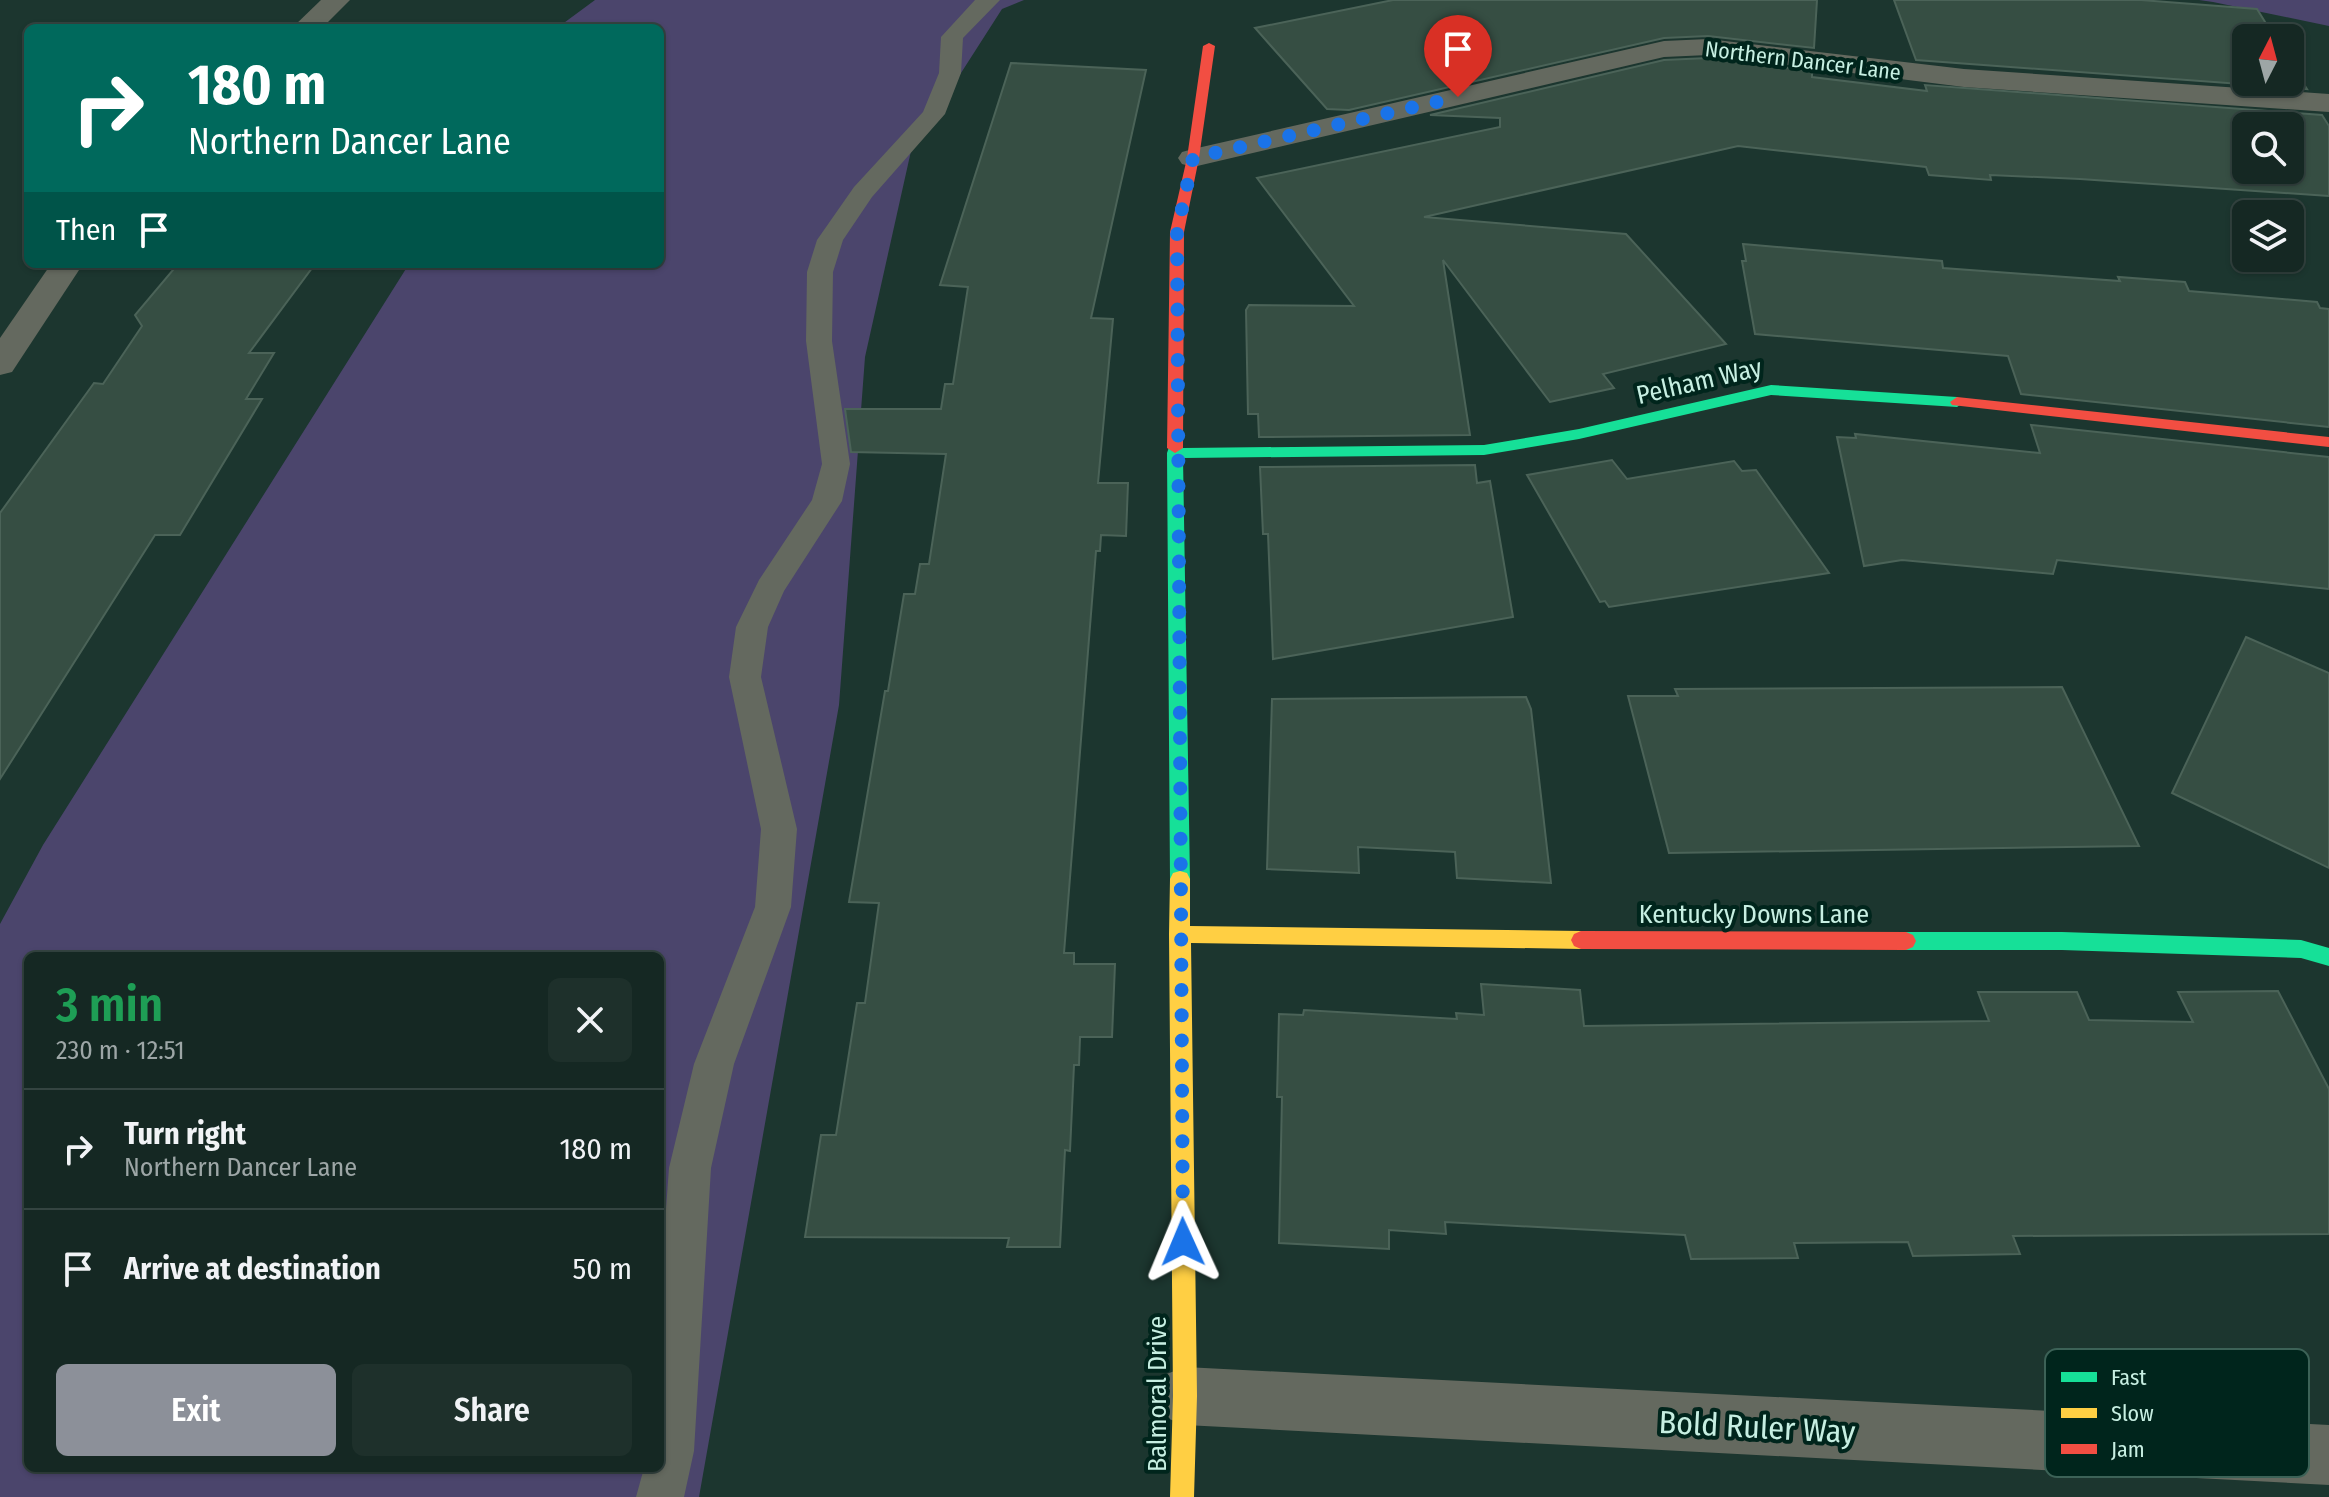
<!DOCTYPE html>
<html lang="en">
<head>
<meta charset="utf-8">
<style>
  :root { --surface:#152823; --page:#1e302b; --text:#f1f3f6; --muted:#9da6a6; --line:#344441; --accent:#8c9099 }
  body { margin:0; font-family:"Fira Sans Condensed",sans-serif; background:var(--page); color:var(--text); height:100vh; display:flex; flex-direction:column; font-size:30px; white-space:nowrap }
  * { box-sizing:border-box; margin:0 }
  p { font-size:26px; color:var(--muted) }
  .icon { flex:none; width:44px; height:44px; fill:none; stroke:currentColor; stroke-width:2; stroke-linecap:round; stroke-linejoin:round }
  .map { position:relative; flex:1; overflow:hidden }
  .panel { position:absolute; left:24px; top:952px; width:640px; height:520px; display:flex; flex-direction:column; background:var(--surface); border-radius:12px; box-shadow:0 2px 6px #0004,0 0 0 2px var(--line) }
  .panel>* { flex:none }
  .top-card { position:absolute; left:24px; top:24px; width:640px; height:244px; border-radius:12px; box-shadow:0 2px 6px #0004,0 0 0 2px var(--line); background:#00695c; color:#fff; overflow:hidden }
  .needle { width:52px; rotate:6deg }
  .buttons { position:absolute; left:2232px; top:24px; display:grid; gap:16px }
  .buttons a { display:grid; place-items:center; width:72px; height:72px; border-radius:12px; background:var(--surface); box-shadow:0 2px 6px #0004,0 0 0 2px var(--line); font-size:40px }
  .pin { position:absolute; display:grid; place-items:center; width:68px; height:68px; color:#fff; margin:-82px -34px; border-radius:50% 50% 50% 0; rotate:-45deg; box-shadow:0 0 8px #0007 }
  .pin .icon { rotate:45deg }
  .me { position:absolute; width:88px; margin:-44px; rotate:359deg; stroke-linejoin:round; filter:drop-shadow(0 0 6px #0008) }
  .turn { display:flex; align-items:center; gap:28px; height:168px; padding:0 32px; font-size:36px }
  .turn .icon { width:104px; height:104px; stroke-width:2.5 }
  .turn b { display:block; font-size:56px; line-height:68px }
  .then { display:flex; align-items:center; height:76px; padding:0 32px; background:#0003; gap:16px; font-size:30px }
  .round { display:grid; place-items:center; flex:none; width:84px; height:84px; border-radius:12px; background:var(--page) }
  .overview { display:flex; align-items:center; justify-content:space-between; height:136px; padding:0 32px }
  h1 { font-size:48px; font-weight:600; line-height:60px; color:#1e9e55 }
  .cta { display:flex; gap:16px; margin-top:auto; padding:16px 32px }
  .cta a { flex:1; height:92px; border-radius:12px; background:var(--accent); color:#fff; font-size:32px; font-weight:600; line-height:92px; text-align:center }
  .cta a+a { background:var(--page); color:var(--text) }
  ul { padding:0; list-style:none }
  li { display:flex; align-items:center; gap:24px; height:120px; padding:0 32px; border-top:2px solid var(--line) }
  li div { flex:1 }
  li b { display:block; font-size:30px }
  li em { font-style:normal }
  .map>svg:first-child { display:block }
  .green { fill:#4b456c; fill-rule:evenodd }
  .building { fill:#364e43; stroke:#4b6358; stroke-width:2; fill-rule:evenodd }
  .lines { fill:none; stroke-linecap:round; stroke-linejoin:round }
  .lane { fill:#64695f; fill-rule:evenodd }
  .street { fill:#64695f; fill-rule:evenodd }
  .fast { fill:#16e098; fill-rule:evenodd }
  .slow { fill:#ffcf43; fill-rule:evenodd }
  .jam { fill:#f24e42; fill-rule:evenodd }
  .route { stroke:#1a73e8; stroke-width:14; stroke-dasharray:0 25.2 }
  .labels { text-anchor:middle; stroke-width:8; stroke-linejoin:round; paint-order:stroke }
  .far-street-label { font-size:22px; fill:#c7efe2; stroke:#00251c }
  .street-label { font-size:26px; fill:#c7efe2; stroke:#00251c }
  .near-street-label { font-size:32px; fill:#c7efe2; stroke:#00251c }
  .key { fill:#00251c; stroke:#3c6257; stroke-width:2 }
  .key-label { font-size:22px; fill:#c7efe2 }
</style>
</head>
<body>
<div class="map">
<svg width="2329" height="1497" viewBox="0 0 2329 1497">
  <rect width="100%" height="100%" fill="#1c362f"/>
  <g class="green">
    <path d="M595 0H1024L1002 9 911 151 865 357 839 705 699 1497H0V924L43 845 409 264H660V28H557ZM28 956H660V1468H28Z"/>
    <polygon points="2199,0 2329,0 2329,26 2213,2"/>
  </g>
  <g class="building">
    <polygon points="1393,0 1817,0 1814,48 1708,36 1664,38 1349,110 1327,109 1255,28"/>
    <polygon points="1894,0 2141,0 2257,9 2275,38 2246,38 2246,82 2290,82 2290,62 2307,89 1916,60"/>
    <path d="M1708 58 1812 71V77L1927 91 1925 85 2322 115 2329 126V196L2080 179 1990 175 1991 180 1929 175 1926 167 1738 146 1424 217 1626 234 1726 344 1603 374 1614 388 1550 402 1443 260 1470 435 1259 437 1258 414H1248L1246 310 1249 305 1354 306 1257 178 1500 127V118L1430 115 1664 60ZM2246 126H2290V170H2246Z"/>
    <polygon points="1011,63 1146,70 1091,318 1113,319 1098,483 1128,483 1126,536 1101,535 1100,551 1096,551 1064,953 1074,953 1074,964 1115,964 1112,1037 1080,1037 1079,1065 1074,1065 1070,1151 1065,1150 1060,1247 1007,1247 1009,1238 805,1237 821,1135 836,1135 857,1003 865,1003 879,903 849,902 885,691 888,691 904,594 915,594 920,564 929,564 946,454 851,452 845,409 941,409 945,384 953,384 968,287 940,285"/>
    <polygon points="1743,244 1942,261 1943,268 2120,281 2118,277 2185,282 2189,291 2317,302 2320,308 2329,309 2329,427 2021,394 2008,356 1755,334 1742,261 1746,261"/>
    <polygon points="178,264 315,264 249,353 274,353 246,399 262,399 180,535 155,535 0,779 0,513 94,383 103,384 142,326 135,315"/>
    <polygon points="2031,425 2329,457 2329,589 2057,560 2053,574 1902,560 1864,566 1837,437 1856,438 1855,434 2040,453"/>
    <polygon points="1612,460 1627,479 1734,461 1742,471 1756,470 1829,573 1609,607 1605,601 1600,602 1527,475"/>
    <polygon points="1475,465 1477,483 1490,481 1513,617 1273,659 1268,534 1263,534 1260,467"/>
    <polygon points="2246,637 2329,673 2329,868 2172,793"/>
    <polygon points="2062,687 2139,846 1669,853 1628,696 1678,696 1675,689"/>
    <polygon points="1526,697 1531,709 1551,883 1457,878 1455,852 1358,847 1359,873 1267,869 1272,699"/>
    <polygon points="1481,984 1580,990 1584,1026 1989,1021 1978,992 2077,992 2089,1020 2193,1022 2178,992 2278,991 2329,1089 2329,1234 2013,1236 2020,1254 1913,1256 1908,1242 1794,1243 1798,1258 1691,1259 1685,1235 1445,1222 1446,1234 1389,1230 1389,1249 1279,1243 1282,1097 1277,1097 1279,1014 1303,1015 1304,1010 1457,1019 1456,1013 1484,1015"/>
  </g>
  <g class="lines">
    <polygon class="lane" points="975,0 1000,0 963,38 961,73 945,114 872,197 843,240 833,272 832,341 850,464 842,501 784,591 768,627 761,677 797,829 791,907 734,1064 711,1168 694,1451 684,1497 636,1497 644,1468 660,1468 660,1291 669,1168 694,1064 755,907 761,829 729,677 736,627 759,580 812,500 822,464 806,341 807,272 817,240 854,187 923,112 939,73 941,37"/>
    <g class="street">
      <polygon points="321,0 350,0 322,28 292,28"/>
      <polygon points="1708,39 1964,69 2329,94 2329,112 1964,87 1708,55 1664,57 1193,167 1182,164 1178,158 1182,152 1193,149 1664,41"/>
      <polygon points="51,264 83,264 12,372 0,375 0,338"/>
      <polygon points="1185,1367 2329,1425 2329,1485 1185,1425 1164,1417 1156,1396 1164,1375"/>
    </g>
    <g class="fast">
      <polygon points="1771,385 1957,397 1964,402 1957,407 1771,395 1579,439 1484,455 1183,458 1190,879 1187,885 1180,887 1173,885 1170,879 1167,453 1170,444 1175,443 1183,448 1484,445 1579,429"/>
      <polygon points="1906,932 2062,932 2301,940 2329,948 2329,966 2301,958 2062,950 1906,950 1899,947 1896,941 1899,935"/>
    </g>
    <polygon class="slow" points="1180,871 1187,873 1190,879 1190,926 1581,931 1588,934 1591,940 1588,946 1581,949 1191,943 1197,1396 1194,1497 1170,1497 1173,1396 1169,934 1170,879 1173,873"/>
    <g class="jam">
      <polygon points="1209,43 1215,46 1199,158 1184,232 1183,448 1175,453 1167,448 1170,232 1187,158 1203,46"/>
      <polygon points="1957,397 2329,437 2329,447 1952,405 1950,402"/>
      <polygon points="1581,931 1906,932 1913,935 1916,941 1913,947 1906,950 1581,949 1574,946 1571,940 1574,934"/>
    </g>
  </g>
  <g class="lines">
    <polyline class="route" points="1183,1242 1177,232 1193,158 1458,97"/>
  </g>
  <g class="labels">
    <g class="far-street-label">
      <text transform="translate(1803 60) rotate(7)" y="8">Northern Dancer Lane</text>
    </g>
    <g class="street-label">
      <text transform="translate(1699 381) rotate(-13)" y="9">Pelham Way</text>
      <text x="1754" y="923">Kentucky Downs Lane</text>
      <text transform="translate(1157 1394) rotate(-90)" y="9">Balmoral Drive</text>
    </g>
    <g class="near-street-label">
      <text transform="translate(1757 1427) rotate(3)" y="11">Bold Ruler Way</text>
    </g>
  </g>
  <rect x="2045" y="1349" width="264" height="128" rx="12" class="key"/>
  <rect x="2061" y="1372" width="36" height="10" fill="#16e098"/>
  <rect x="2061" y="1408" width="36" height="10" fill="#ffcf43"/>
  <rect x="2061" y="1444" width="36" height="10" fill="#f24e42"/>
  <g class="key-label">
    <text x="2111" y="1385">Fast</text>
    <text x="2111" y="1421">Slow</text>
    <text x="2111" y="1457">Jam</text>
  </g>
</svg>
<div class="buttons">
<a><svg class="needle" viewBox="-14 -14 28 28"><path d="M0-13l5 13h-10z" fill="#e53935"/><path d="M0 13l5-13h-10z" fill="#9da6a6"/></svg></a>
<a><svg class="icon" aria-label="search" viewBox="0 0 24 24"><circle cx="10" cy="10" r="6"/><path d="M15 15l6 6"/></svg></a>
<a><svg class="icon" aria-label="layers" viewBox="0 0 24 24"><path d="M12 4l9 5-9 5-9-5zM3 14l9 5 9-5"/></svg></a>
</div>
<div class="pin" style="left:1458px;top:97px;background:#d93025"><svg class="icon" aria-label="arrive" viewBox="0 0 24 24"><path d="M6 21V4h12l-3 4 3 4H6"/></svg></div>
<svg class="me" style="left:1183px;top:1242px" viewBox="-20 -20 40 40"><path d="M0-17L14 15 0 8-14 15z" fill="#1a73e8" stroke="#fff" stroke-width="4"/></svg>
<div class="top-card">
<div class="turn"><svg class="icon" aria-label="right" viewBox="0 0 24 24"><path d="M7 20v-9h11M14 6l5 5-5 5"/></svg><div><b>180 m</b>Northern Dancer Lane</div></div>
<div class="then">Then<svg class="icon" aria-label="arrive" viewBox="0 0 24 24"><path d="M6 21V4h12l-3 4 3 4H6"/></svg></div>
</div>
<section class="panel">
<div class="overview"><div><h1>3 min</h1><p>230 m · 12:51</p></div><a class="round"><svg class="icon" aria-label="close" viewBox="0 0 24 24"><path d="M6 6l12 12M18 6L6 18"/></svg></a></div>
<ul>
<li><svg class="icon" aria-label="right" viewBox="0 0 24 24"><path d="M7 20v-9h11M14 6l5 5-5 5"/></svg><div><b>Turn right</b><p>Northern Dancer Lane</p></div><em>180 m</em></li>
<li><svg class="icon" aria-label="arrive" viewBox="0 0 24 24"><path d="M6 21V4h12l-3 4 3 4H6"/></svg><div><b>Arrive at destination</b></div><em>50 m</em></li>
</ul>
<div class="cta"><a>Exit</a><a>Share</a></div>
</section>
</div>
</body>
</html>
